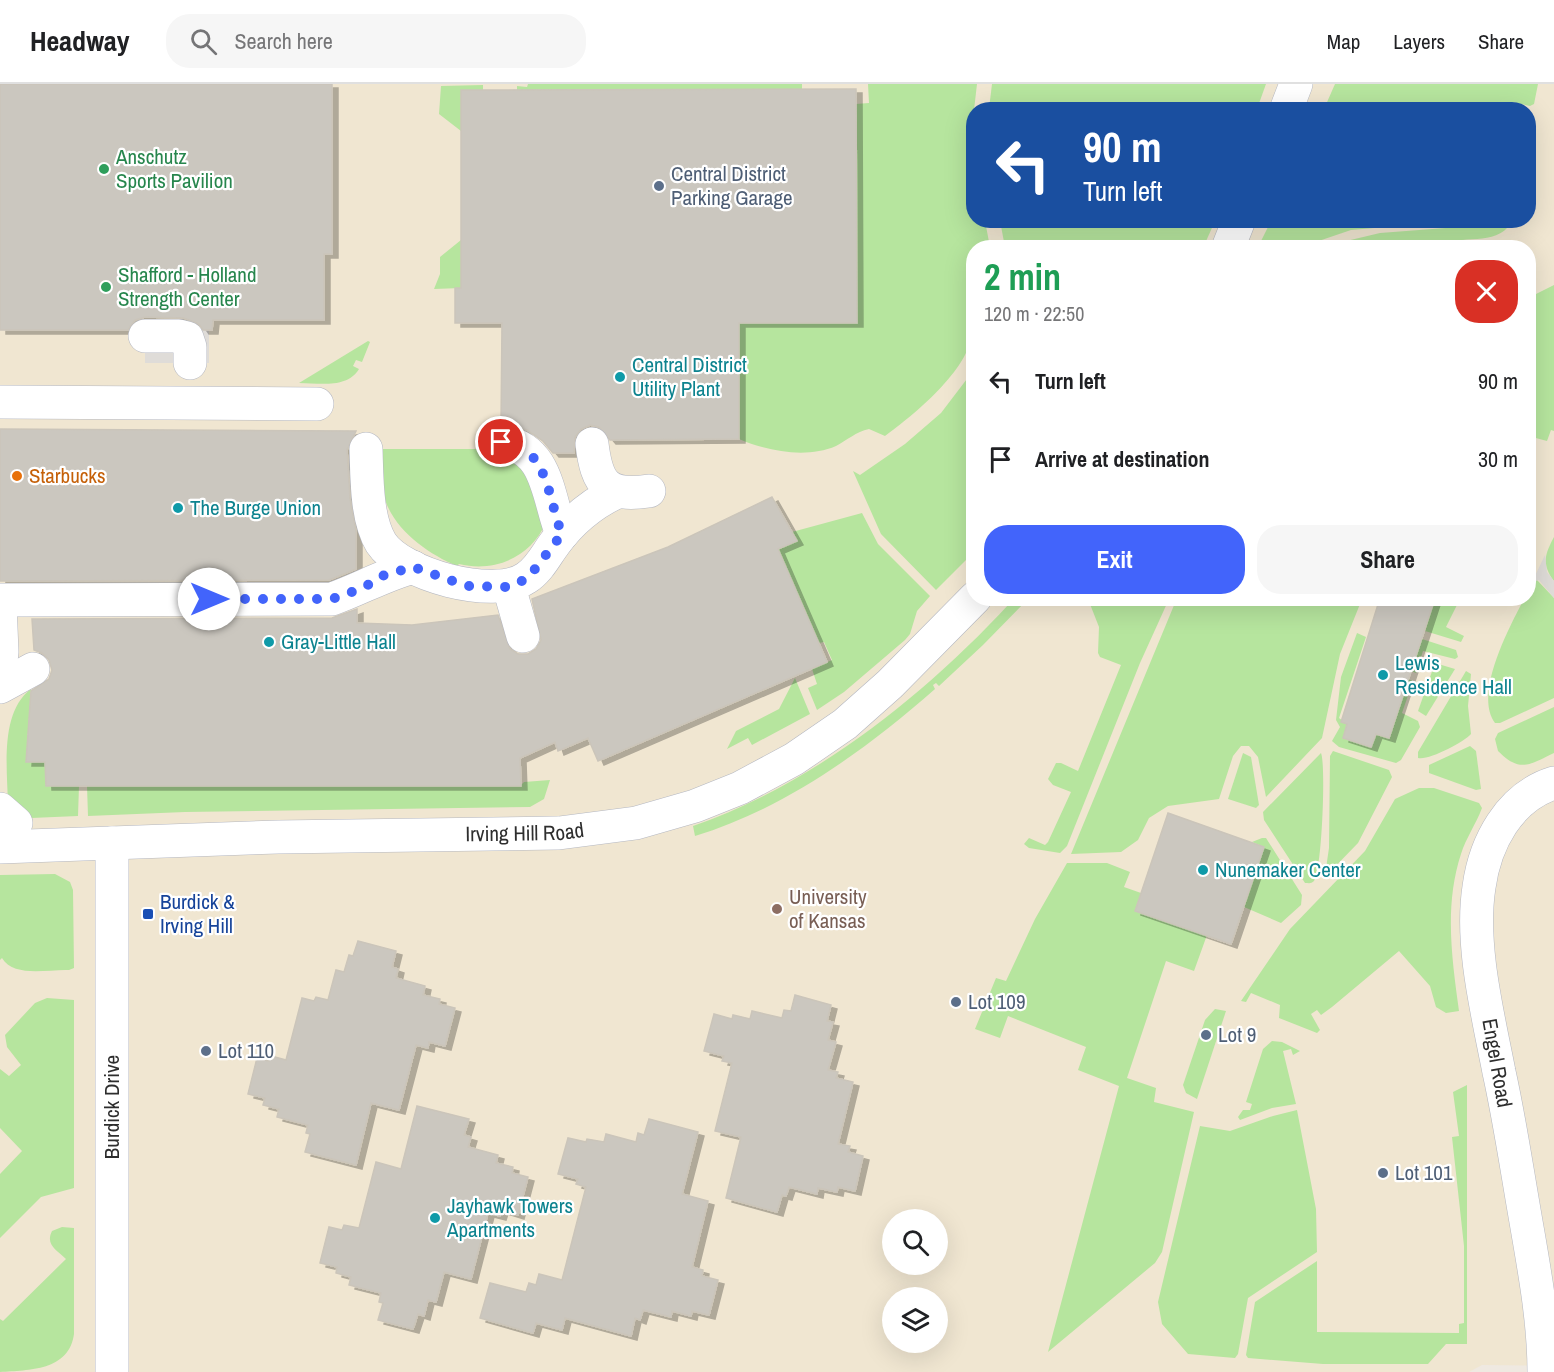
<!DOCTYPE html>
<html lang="en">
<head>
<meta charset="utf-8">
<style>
  :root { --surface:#fff; --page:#f6f6f6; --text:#202124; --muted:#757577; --line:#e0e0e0; --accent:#4264fb }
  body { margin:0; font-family:"Archivo Narrow",sans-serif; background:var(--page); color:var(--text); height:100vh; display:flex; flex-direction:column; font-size:22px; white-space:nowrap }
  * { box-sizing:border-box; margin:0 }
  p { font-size:20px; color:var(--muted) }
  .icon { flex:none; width:33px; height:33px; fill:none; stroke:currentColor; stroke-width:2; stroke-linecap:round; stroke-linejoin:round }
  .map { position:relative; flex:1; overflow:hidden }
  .panel { position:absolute; left:966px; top:156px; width:570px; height:366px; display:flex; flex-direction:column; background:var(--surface); border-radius:24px; box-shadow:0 6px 24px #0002 }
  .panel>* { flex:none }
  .banner { position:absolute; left:966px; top:18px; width:570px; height:126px; border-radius:24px; box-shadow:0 6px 24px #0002; background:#1a4fa0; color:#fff; overflow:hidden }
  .fabs { position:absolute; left:882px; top:1125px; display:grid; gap:12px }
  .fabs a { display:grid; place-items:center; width:66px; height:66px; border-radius:50%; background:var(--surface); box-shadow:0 6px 24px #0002; font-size:30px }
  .pin { position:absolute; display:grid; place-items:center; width:51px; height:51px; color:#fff; margin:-26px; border:3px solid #fff; border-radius:50%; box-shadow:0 2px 6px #0007 }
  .me { position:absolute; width:66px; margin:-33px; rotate:90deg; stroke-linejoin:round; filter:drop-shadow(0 0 4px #0008) }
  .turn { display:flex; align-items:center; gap:21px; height:126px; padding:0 18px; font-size:27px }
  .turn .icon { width:78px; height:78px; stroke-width:2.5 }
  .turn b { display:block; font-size:42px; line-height:51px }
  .round { display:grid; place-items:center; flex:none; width:63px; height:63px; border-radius:24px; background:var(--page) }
  .overview { display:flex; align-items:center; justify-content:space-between; height:102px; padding:0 18px }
  h1 { font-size:36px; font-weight:800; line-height:45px; color:#1e9e55 }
  .primary-button { display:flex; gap:12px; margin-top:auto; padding:12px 18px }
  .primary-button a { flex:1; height:69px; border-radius:24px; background:var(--accent); color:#fff; font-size:24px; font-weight:800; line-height:69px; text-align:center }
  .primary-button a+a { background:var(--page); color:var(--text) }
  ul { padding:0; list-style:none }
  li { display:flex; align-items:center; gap:18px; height:78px; padding:0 18px }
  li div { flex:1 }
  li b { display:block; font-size:22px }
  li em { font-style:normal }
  header { display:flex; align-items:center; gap:36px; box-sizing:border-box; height:84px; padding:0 30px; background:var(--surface); border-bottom:2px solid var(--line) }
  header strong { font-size:28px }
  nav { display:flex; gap:33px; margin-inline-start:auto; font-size:21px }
  .search { width:420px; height:54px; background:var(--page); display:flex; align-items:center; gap:15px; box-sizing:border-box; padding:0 21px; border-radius:24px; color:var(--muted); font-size:22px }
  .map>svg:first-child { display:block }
  .education { fill:#f0e6d1; fill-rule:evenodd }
  .green { fill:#b6e59e }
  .plaza { fill:#dfdcd8 }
  .building { fill:#cbc7bf; stroke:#cbc5ba; stroke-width:1.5; filter:url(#shadow) }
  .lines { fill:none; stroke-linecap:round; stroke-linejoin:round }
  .minor-casing { stroke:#b4b7c1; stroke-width:34 }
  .minor { stroke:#fff; stroke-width:33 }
  .route { stroke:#4264fb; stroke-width:10; stroke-dasharray:0 18 }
  .leisure-dot { fill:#2e9e5b; stroke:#fff; stroke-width:2 }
  .service-dot { fill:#5c6f8a; stroke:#fff; stroke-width:2 }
  .culture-dot { fill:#0f9aa8; stroke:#fff; stroke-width:2 }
  .food-dot { fill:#e8710a; stroke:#fff; stroke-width:2 }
  .education-dot { fill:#8d6e63; stroke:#fff; stroke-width:2 }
  .transit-dot { fill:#1a4fb4; stroke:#fff; stroke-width:2 }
  .labels { text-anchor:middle; stroke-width:4.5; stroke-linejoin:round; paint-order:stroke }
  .leisure-label { font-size:21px; fill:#27864d; stroke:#fff; text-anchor:start }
  .service-label { font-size:21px; fill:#4e5e75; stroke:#fff; text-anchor:start }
  .culture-label { font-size:21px; fill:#0d838f; stroke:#fff; text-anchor:start }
  .food-label { font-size:21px; fill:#c56008; stroke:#fff; text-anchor:start }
  .street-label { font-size:21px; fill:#2e2e2e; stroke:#fff }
  .education-label { font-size:21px; fill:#785e54; stroke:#fff; text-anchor:start }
  .transit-label { font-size:21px; fill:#164399; stroke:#fff; text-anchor:start }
</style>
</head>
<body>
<header>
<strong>Headway</strong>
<div class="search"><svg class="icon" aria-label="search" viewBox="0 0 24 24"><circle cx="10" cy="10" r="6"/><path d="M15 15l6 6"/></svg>Search here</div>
<nav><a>Map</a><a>Layers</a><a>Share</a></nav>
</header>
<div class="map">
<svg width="1554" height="1288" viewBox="0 0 1554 1288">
  <defs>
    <filter id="shadow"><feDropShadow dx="6" dy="4" stdDeviation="0" flood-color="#0004"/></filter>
  </defs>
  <rect width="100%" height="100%" fill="#efe9e1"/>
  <path class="education" d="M0 0H1554V1282L1482 1281 1469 1288H0ZM974 26H1528V136H974ZM974 164H1528V514H974ZM892 1136H938V1180H892ZM892 1214H938V1258H892Z"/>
  <g class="green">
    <polygon points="528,0 802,0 802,7 517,7 517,2 527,3"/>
    <path d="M868 0H977L974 26V136L985 137 990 163 974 164C973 191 977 220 973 247 969 286 914 331 885 352L869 345C856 348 847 356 836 362 806 375 767 367 739 355V239H857L856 20 869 19Z"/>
    <polygon points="992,0 1266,0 1257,25 989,25"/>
    <polygon points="1335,0 1538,0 1534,20 1530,22 1512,18 1511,25 1324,25"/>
    <polygon points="483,1 483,7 461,6 461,47 439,30 441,2"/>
    <polygon points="1000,137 1000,136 1215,137 1203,164 1005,163"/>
    <polygon points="1271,137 1271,136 1455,137 1351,146 1301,163 1258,163"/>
    <path d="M1511 139C1495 164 1461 149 1439 162L1434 157 1428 156 1421 163H1321L1380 149Z"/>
    <polygon points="461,156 461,204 434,205 440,190 440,173"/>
    <polygon points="1554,201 1554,347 1551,346 1547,357 1532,353 1532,350 1529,351 1528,214"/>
    <path d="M368 257 370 258 362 278 356 276 353 282 359 285C347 305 319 299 299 299Z"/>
    <polygon points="973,287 973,469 936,506 881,450 853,387 860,391 905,360 941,329"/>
    <path d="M377 365H501L520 369 546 438C532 472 496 489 459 480L457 482C426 469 390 443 383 408 380 394 379 379 377 365Z"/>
    <polygon points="862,429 878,460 930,512 917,527 910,550 905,556 844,608 817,626 808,604 817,600 812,585 832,576 824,558 819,559 778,465 797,457 792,448"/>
    <path d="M1554 453V497C1541 480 1545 470 1554 453Z"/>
    <path d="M1537 496 1554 514V614L1500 639H1495C1473 610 1510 542 1524 515L1528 514 1532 498Z"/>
    <polygon points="1177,514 1362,515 1340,570 1322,654 1266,713 1258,673 1249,662 1241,662 1233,672 1219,715 1168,722 1149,734 1138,756 1121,768 1071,770"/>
    <path d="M1020 515H1028L983 561 939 602 936 599 933 601 935 605C864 667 786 724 695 752L693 742C812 701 924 612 1009 520Z"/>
    <polygon points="1088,515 1169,515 1140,579 1067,762 1060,769 1029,764 1024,760 1029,754 1045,761 1048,758 1071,708 1053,701 1048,695 1056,679 1061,679 1078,687 1121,581 1100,573 1098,569 1099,543"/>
    <polygon points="1435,515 1460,515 1446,543 1464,552 1461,558 1425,547"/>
    <polygon points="1357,549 1366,553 1339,634 1347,640 1343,654 1371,663 1376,650 1408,595 1413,597 1402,629 1418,637 1420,643 1401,676 1396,679 1339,663 1332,657 1340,643 1336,636 1341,593"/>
    <polygon points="1422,555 1456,566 1458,573 1455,575 1423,567 1416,589 1411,587"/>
    <polygon points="1435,579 1455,585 1426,632 1418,627"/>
    <path d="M1466 587 1471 590 1468 622 1471 650C1464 658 1428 677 1418 674V668Z"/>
    <polygon points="795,594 810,630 752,661 748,654 727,665 736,647 779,625"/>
    <path d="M31 605 26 677 50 678 46 682V702H79L78 732 31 734 8 720C7 683 0 628 31 605Z"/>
    <path d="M1554 623V669C1529 681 1520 689 1498 667L1495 655 1498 649Z"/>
    <polygon points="1470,662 1476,667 1481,705 1476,706 1429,689 1429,681"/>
    <polygon points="1333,667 1389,686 1392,693 1358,759 1327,791 1325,791 1329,764 1330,672"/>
    <polygon points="1243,669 1251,673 1259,721 1256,724 1228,715"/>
    <path d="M1321 669C1326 680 1322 787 1314 797 1311 800 1309 799 1305 799L1264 736 1263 728Z"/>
    <polygon points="550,696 544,715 530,723 185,728 88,732 87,702 520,702 524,698"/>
    <path d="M1419 704H1434L1479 719 1482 724C1476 740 1466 754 1461 770 1444 822 1452 875 1459 927L1446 929 1436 923 1430 902 1399 867 1332 923 1321 931 1317 926 1311 930 1320 946 1317 949 1279 934 1280 921 1251 909 1246 918 1241 917 1290 845 1365 767 1395 715Z"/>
    <polygon points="1262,754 1266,754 1302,811 1301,821 1281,839 1244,823 1264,763 1252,758"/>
    <polygon points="1067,779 1107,779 1130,788 1124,803 1141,809 1135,827 1207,851 1194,887 1166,877 1127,994 1156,1004 1154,1018 1194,1028 1162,1168 1155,1179 1048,1268 1119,1002 1078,986 1086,963 1008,932 1000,954 975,945 996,894 1006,897 1035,835"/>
    <path d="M55 790 70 798 73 806 74 884 69 886C48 885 14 894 2 874L0 876V791Z"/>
    <polygon points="47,914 74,916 74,1104 41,1113 0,1154 0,1090 22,1067 0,1044 0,985 9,992 21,981 7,963 5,951 35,919"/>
    <polygon points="1215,925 1226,927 1197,1015 1186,1009 1183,1001 1205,936"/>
    <polygon points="1272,957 1282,958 1300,967 1293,971 1291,965 1283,967 1296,1020 1272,1024 1240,1036 1238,1033 1243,1026 1250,1026 1252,1020 1246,1018 1263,965"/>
    <polygon points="1467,1001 1467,1260 1446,1260 1428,1280 1323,1280 1248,1274 1246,1271 1255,1218 1317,1177 1317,1248 1459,1249 1459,1240 1464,1239 1464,1162 1452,1053 1459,1052 1453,1008"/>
    <polygon points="1297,1026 1316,1125 1317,1168 1248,1214 1238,1270 1235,1274 1188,1270 1162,1240 1158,1218 1200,1042 1230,1047 1273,1032"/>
    <path d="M62 1143 74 1144V1250C69 1287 29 1286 0 1288V1235L3 1237 66 1175C57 1166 45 1161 52 1147Z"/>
  </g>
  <g class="plaza">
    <rect x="145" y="246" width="64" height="33"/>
    <polygon points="1545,471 1547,488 1554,497 1554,514 1539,496 1532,498"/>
  </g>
  <g class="building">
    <polygon points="0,0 332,0 332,170 324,170 324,236 213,236 212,246 203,246 199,240 184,234 145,233 135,236 128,246 0,246"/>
    <polygon points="856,5 857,239 739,239 739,355 610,356 599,343 590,341 581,345 575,353 574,369 553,369 543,357 527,346 501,340 502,239 455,239 455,204 461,204 461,6"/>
    <polygon points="0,345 356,347 347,366 350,415 356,447 356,485 329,496 0,497"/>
    <polygon points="772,413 797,457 778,465 827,578 598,677 588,654 558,667 555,658 520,674 521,702 46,702 45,678 26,678 31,607 49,595 52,586 49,576 42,569 34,566 32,535 332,534 357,525 357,539 412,541 498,531 510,565 518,570 528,570 536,565 541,556 532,515 668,463"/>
    <polygon points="1380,514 1435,514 1389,654 1376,650 1371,663 1343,654 1347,640 1341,638"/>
    <polygon points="1168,729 1264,763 1231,860 1135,827"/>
    <polygon points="358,857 396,867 392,883 398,885 396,894 425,902 423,911 440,915 439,920 455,924 445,962 429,958 428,964 416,961 399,1026 371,1019 356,1081 305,1068 310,1050 306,1049 308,1041 277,1033 279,1025 263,1021 265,1014 248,1010 257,974 269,977 271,972 286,976 302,914 314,917 316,913 328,916 336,886 344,888 349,871 353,872"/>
    <polygon points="795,911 831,921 827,937 833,938 828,956 836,958 828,986 838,988 836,994 853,998 838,1060 850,1062 848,1068 863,1072 855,1107 838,1103 837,1108 818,1104 817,1110 789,1103 786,1112 782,1111 777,1128 726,1114 741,1053 715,1047 732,979 722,977 724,972 704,967 714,930 732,935 733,931 750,935 752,927 782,934 784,926 791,927"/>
    <polygon points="417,1022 469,1035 464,1051 471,1053 468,1063 498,1071 496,1079 513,1083 512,1089 528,1093 518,1131 502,1126 500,1132 488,1129 471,1195 444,1188 436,1218 428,1216 424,1232 418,1230 413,1245 378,1236 383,1219 379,1218 381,1209 349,1201 351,1193 336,1189 337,1183 320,1179 329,1143 342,1146 344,1141 359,1144 376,1078 401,1085"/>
    <polygon points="649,1035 698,1048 682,1110 708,1117 692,1183 703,1186 702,1192 718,1196 709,1231 692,1227 691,1232 672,1227 671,1233 643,1226 640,1236 635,1234 631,1252 565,1234 562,1246 536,1239 533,1249 480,1234 490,1199 526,1208 529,1199 536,1201 539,1190 562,1196 586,1103 576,1100 578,1095 558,1090 568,1054 586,1058 587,1055 604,1058 606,1050 636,1058 638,1049 644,1051"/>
  </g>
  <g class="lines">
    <g class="minor-casing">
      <g id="minor">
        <polyline points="1286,26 1296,0"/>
        <polyline points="1228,164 1239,136"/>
        <polyline points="145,252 179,252 187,254 190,263 190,279"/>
        <polyline points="0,318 317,320"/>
        <path d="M501 358C549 362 548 417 562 450"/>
        <path d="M592 360C597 401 607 413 649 407"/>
        <path d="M366 365C367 393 366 434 381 459 402 491 494 516 526 494 539 486 546 471 555 459 572 436 591 420 617 408"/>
        <polyline points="509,503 523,552"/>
        <path d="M0 516 332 515C360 505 384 491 413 483"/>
        <polyline points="0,520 2,568 0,586"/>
        <polyline points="0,603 33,585"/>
        <polyline points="0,725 16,739"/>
        <polyline points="112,759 112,1288"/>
        <path id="s1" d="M0 763 278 753 559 749 636 739 695 722 740 704 794 675 845 640 890 600 975 514"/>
        <path d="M1544 1288C1544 1234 1533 1179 1524 1126 1516 1080 1509 1033 1499 988 1488 931 1470 861 1479 803 1485 759 1509 713 1554 699"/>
      </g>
    </g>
    <use href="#minor" class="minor"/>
  </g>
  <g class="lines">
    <path class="route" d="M209 515H332L363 504 382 492 413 483 467 502 509 503 528 494 562 450C548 417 549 361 501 358"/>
  </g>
  <g class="leisure-dot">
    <circle cx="104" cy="85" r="6"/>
    <circle cx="106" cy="203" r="6"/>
  </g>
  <g class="service-dot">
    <circle cx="659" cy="102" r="6"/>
    <circle cx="956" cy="918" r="6"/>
    <circle cx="1206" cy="951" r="6"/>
    <circle cx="206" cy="967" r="6"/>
    <circle cx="1383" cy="1089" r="6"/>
  </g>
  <g class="culture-dot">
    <circle cx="620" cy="293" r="6"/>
    <circle cx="178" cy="424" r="6"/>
    <circle cx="269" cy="558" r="6"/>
    <circle cx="1383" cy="591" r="6"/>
    <circle cx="1203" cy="786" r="6"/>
    <circle cx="435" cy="1134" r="6"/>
  </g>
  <circle class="food-dot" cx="17" cy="392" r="6"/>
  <circle class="education-dot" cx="777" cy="825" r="6"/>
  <rect class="transit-dot" x="142" y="824" width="12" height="12" rx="3"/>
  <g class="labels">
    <g class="leisure-label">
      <text x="116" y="80">Anschutz<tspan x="116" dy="24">Sports Pavilion</tspan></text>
      <text x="118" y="198">Shafford - Holland<tspan x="118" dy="24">Strength Center</tspan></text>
    </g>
    <g class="service-label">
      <text x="671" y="97">Central District<tspan x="671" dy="24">Parking Garage</tspan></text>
      <text x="968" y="925">Lot 109</text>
      <text x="1218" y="958">Lot 9</text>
      <text x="218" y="974">Lot 110</text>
      <text x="1395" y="1096">Lot 101</text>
    </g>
    <g class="culture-label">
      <text x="632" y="288">Central District<tspan x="632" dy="24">Utility Plant</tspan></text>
      <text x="190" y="431">The Burge Union</text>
      <text x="281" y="565">Gray-Little Hall</text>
      <text x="1395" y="586">Lewis<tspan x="1395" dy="24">Residence Hall</tspan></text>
      <text x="1215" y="793">Nunemaker Center</text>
      <text x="447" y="1129">Jayhawk Towers<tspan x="447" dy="24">Apartments</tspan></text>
    </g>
    <g class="food-label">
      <text x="29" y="399">Starbucks</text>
    </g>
    <g class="street-label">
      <text dy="7" stroke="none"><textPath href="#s1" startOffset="525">Irving Hill Road</textPath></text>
      <text transform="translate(1497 979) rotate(80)" y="7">Engel Road</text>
      <text transform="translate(112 1023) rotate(-90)" y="7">Burdick Drive</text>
    </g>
    <g class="education-label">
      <text x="789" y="820">University<tspan x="789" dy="24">of Kansas</tspan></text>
    </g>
    <g class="transit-label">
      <text x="160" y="825">Burdick &amp;<tspan x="160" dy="24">Irving Hill</tspan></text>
    </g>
  </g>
</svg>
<div class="fabs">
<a><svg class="icon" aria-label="search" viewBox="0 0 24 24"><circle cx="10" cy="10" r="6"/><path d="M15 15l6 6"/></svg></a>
<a><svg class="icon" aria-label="layers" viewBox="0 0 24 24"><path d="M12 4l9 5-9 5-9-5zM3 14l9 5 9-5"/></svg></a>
</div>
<div class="pin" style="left:501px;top:358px;background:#d93025"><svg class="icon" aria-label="arrive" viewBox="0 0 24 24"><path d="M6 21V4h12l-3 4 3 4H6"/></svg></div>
<svg class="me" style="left:209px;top:515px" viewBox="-20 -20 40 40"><circle r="19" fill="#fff"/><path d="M0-13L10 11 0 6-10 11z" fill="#4264fb"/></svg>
<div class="banner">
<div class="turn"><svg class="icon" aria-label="left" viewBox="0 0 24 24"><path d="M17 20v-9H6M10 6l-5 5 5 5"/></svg><div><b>90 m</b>Turn left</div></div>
</div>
<section class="panel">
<div class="overview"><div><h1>2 min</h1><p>120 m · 22:50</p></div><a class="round" style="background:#d93025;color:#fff"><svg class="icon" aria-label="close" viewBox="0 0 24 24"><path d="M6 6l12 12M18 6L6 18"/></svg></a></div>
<ul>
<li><svg class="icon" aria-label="left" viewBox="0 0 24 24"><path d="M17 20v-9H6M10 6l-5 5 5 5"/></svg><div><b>Turn left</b></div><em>90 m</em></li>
<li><svg class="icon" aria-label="arrive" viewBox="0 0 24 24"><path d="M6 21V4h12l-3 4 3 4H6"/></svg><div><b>Arrive at destination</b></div><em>30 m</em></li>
</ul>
<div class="primary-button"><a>Exit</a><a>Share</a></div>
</section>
</div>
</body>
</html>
